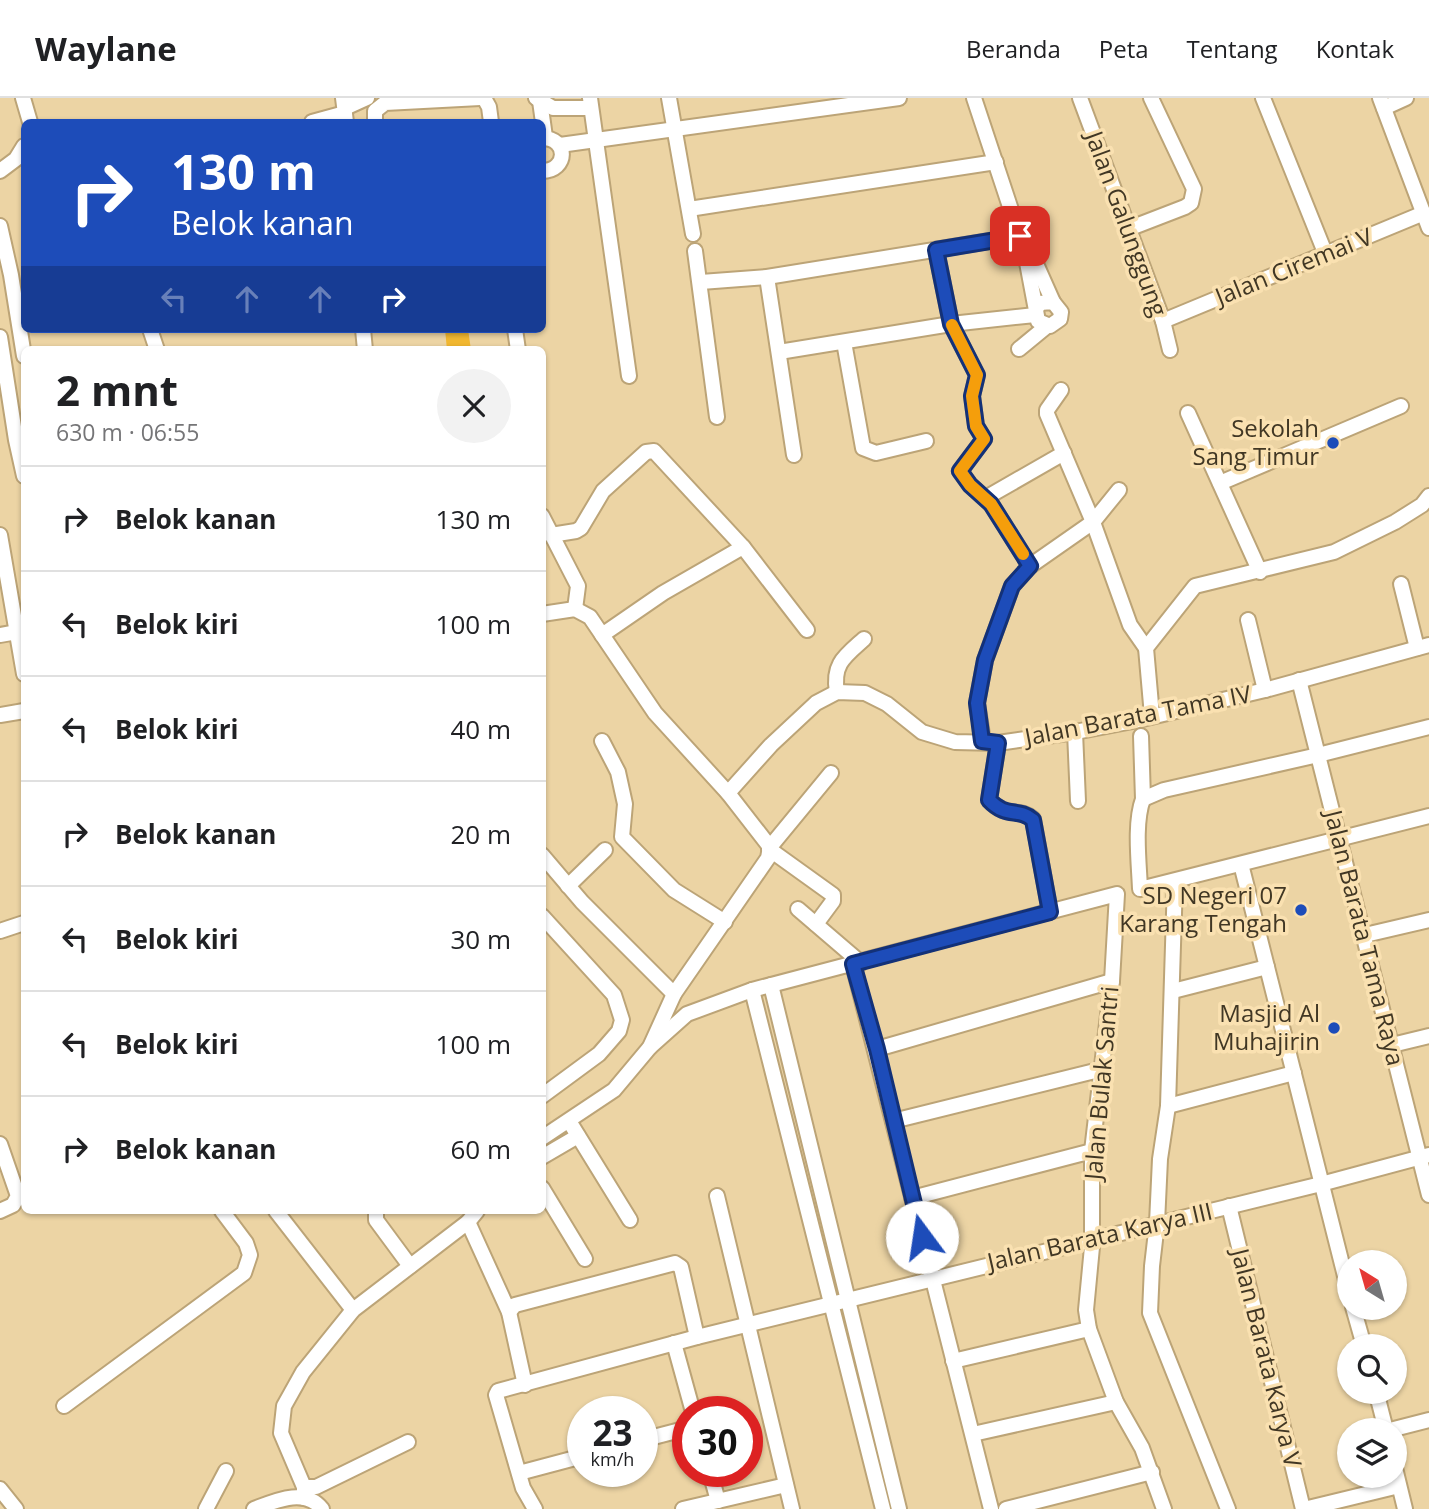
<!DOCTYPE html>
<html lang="id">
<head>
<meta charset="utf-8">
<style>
  :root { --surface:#fff; --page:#f2f2f2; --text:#202124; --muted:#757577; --line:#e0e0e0 }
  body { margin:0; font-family:"Open Sans",sans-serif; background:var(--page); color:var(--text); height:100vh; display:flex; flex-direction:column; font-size:26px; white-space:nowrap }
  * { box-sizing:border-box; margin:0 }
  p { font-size:23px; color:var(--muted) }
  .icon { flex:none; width:38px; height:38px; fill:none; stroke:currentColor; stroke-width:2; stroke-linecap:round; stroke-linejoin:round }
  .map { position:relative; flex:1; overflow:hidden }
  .panel { position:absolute; left:21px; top:248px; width:525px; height:868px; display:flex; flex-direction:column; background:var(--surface); border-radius:10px; box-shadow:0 2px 5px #0004 }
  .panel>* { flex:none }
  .hud { position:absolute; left:21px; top:21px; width:525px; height:214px; border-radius:10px; box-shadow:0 2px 5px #0004; background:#1d4cb9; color:#fff; overflow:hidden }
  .needle { width:46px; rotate:323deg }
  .tools { position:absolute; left:1337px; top:1152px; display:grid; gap:14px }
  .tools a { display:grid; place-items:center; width:70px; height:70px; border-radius:50%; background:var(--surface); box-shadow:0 2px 5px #0004; font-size:35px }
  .speed { position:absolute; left:567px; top:1298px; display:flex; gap:14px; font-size:35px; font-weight:700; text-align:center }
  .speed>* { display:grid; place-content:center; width:91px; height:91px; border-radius:50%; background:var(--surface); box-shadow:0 2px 5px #0004; line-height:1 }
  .speed small { font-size:18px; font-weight:400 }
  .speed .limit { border:10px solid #d22; background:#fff; color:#111 }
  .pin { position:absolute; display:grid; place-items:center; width:60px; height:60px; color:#fff; margin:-30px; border-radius:14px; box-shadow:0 4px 10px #0006 }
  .me { position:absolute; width:77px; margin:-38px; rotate:346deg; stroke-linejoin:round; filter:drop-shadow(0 0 5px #0008) }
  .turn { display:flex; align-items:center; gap:24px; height:147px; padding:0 35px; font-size:32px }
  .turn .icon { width:91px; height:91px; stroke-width:2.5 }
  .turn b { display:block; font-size:49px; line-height:60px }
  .lanes { display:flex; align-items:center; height:66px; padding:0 35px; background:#0003; justify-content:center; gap:35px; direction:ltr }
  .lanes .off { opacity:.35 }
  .round { display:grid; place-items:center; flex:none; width:74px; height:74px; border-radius:37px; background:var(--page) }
  .headline { display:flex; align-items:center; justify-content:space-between; height:119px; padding:0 35px }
  h1 { font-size:42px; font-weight:700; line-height:52px }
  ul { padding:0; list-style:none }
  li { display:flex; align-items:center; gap:21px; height:105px; padding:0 35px; border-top:2px solid var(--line) }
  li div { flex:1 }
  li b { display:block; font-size:26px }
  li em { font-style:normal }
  header { display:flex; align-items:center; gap:42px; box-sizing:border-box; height:98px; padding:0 35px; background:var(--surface); border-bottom:2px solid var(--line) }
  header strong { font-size:33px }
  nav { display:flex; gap:38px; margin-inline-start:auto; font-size:24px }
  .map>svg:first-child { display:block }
  .building { fill:#f1b730 }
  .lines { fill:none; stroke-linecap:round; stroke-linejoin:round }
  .minor-casing { stroke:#bca477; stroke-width:18 }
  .minor { stroke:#fff; stroke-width:14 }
  .route-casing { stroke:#133178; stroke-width:18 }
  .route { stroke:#1d4cb9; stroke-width:12 }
  .slow { stroke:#f59e0b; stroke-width:12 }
  .poi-dot { fill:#1d4cb9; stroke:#fae1b1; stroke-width:2.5 }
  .labels { text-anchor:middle; stroke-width:7; stroke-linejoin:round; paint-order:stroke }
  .street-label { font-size:24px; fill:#413724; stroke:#fae1b1 }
  .poi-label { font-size:24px; fill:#413724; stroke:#fae1b1; text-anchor:end }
</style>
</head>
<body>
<header>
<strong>Waylane</strong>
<nav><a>Beranda</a><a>Peta</a><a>Tentang</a><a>Kontak</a></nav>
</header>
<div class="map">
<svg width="1429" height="1411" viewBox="0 0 1429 1411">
  <rect width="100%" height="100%" fill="#ecd4a4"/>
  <polygon class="building" points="445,231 468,231 471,252 447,252"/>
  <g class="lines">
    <g class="minor-casing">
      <g id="minor">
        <polyline points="23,0 30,24"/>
        <polyline points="343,0 346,24"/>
        <polyline points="484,0 489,9 491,24"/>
        <polyline points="536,0 553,10 591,10"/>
        <polyline points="590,0 629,278"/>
        <polyline points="669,0 693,136"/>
        <polyline points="974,0 1025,154 1038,223 1050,228 1060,221 1061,214 1053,204 1040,205 1036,211"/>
        <polyline points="1080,0 1163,223 1170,252"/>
        <polyline points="1263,0 1326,157"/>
        <polyline points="1380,0 1429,130"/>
        <polyline points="540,3 545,39"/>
        <polyline points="345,10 367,0"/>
        <polyline points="1384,10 1406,0"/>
        <polyline points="312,24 345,15"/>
        <polyline points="375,24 375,13 385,5 480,0"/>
        <path d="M542 40C569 40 568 73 542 73"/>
        <polyline points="560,47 899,0"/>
        <polyline points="0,73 16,61 24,48"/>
        <polyline points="689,111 996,64"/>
        <polyline points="0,128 11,177 24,258"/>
        <polyline points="1128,131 1185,109 1191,105 1194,91 1151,0"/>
        <polyline points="936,152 951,226 977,277 972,298 976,328 984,341 960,373 970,387 991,406"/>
        <polyline points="695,153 717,319"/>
        <polyline points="1027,155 1033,159 1053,204"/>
        <polyline points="767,179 794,357"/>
        <polyline points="701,184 767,179 1020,138"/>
        <polyline points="1163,223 1424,115"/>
        <polyline points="150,231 157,252"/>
        <polyline points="363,231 365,252"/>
        <polyline points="515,231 518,252"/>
        <polyline points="0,239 16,342 24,378"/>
        <polyline points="844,244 863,350 876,355 926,343"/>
        <polyline points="1019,251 1047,228"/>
        <polyline points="779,254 951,226 1035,217"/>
        <polyline points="1061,292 1047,312 1047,316 1093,424 1130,527 1146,550"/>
        <polyline points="1188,315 1260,474"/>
        <polyline points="1220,385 1401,308"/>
        <polyline points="542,418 578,488 575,511"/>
        <polyline points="0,437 24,576"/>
        <polyline points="551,437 576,433 581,430 603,393 646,354 654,353 743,449 807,532"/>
        <polyline points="1030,468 991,406 989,398 1064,355"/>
        <polyline points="1401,486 1417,550"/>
        <polyline points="542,516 575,511 590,519 655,615 728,695 770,749 768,760 674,896 650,949 614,992 542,1040"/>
        <polyline points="1248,522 1265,592"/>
        <polyline points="0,537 17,534"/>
        <polyline points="602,537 663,495 743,449"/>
        <polyline points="1299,582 1429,1097"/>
        <path d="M837 594C832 566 845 558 864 541"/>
        <polyline points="0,617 24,613"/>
        <polyline points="1152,618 1146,550 1195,488 1334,454 1395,424 1422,407 1429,398"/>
        <polyline points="1075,634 1078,703"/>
        <path d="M1141 638 1143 701C1134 725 1139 765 1140 791L1429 718"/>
        <polyline points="602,643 618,674 625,706 622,739 674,792 725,824"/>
        <polyline points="983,643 977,605 985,562 1012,488 1030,468 1093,424 1119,392"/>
        <path d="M998 645 989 702C1007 721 1018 709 1033 721L1050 814"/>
        <polyline points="728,695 771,647 816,605 837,594 865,595 887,606 922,634 955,644 998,645 1075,634 1138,622 1265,592 1429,547"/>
        <polyline points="1143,701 1164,692 1318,657 1429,629"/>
        <polyline points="770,749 831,675"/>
        <polyline points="769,751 833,797 833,803 816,826"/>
        <polyline points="542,757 582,804 674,896"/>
        <polyline points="1241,766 1349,1194"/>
        <polyline points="1175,783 1168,1008 1160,1061 1157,1125 1152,1168 1150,1215 1228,1411"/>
        <polyline points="568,788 605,752"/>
        <polyline points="798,811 861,865"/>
        <polyline points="542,818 614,897 622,922 619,933 599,956 542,998"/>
        <polyline points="0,833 24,825"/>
        <polyline points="1365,837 1429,822"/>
        <polyline points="853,866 991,1411"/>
        <polyline points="771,887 899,1411"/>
        <polyline points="752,892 883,1411"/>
        <polyline points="1173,893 1267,869"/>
        <polyline points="1392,947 1429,938"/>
        <polyline points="650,949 687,916 752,892 1117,796 1112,883 1092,1053 1092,1149 1086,1212 1089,1231 1116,1304 1142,1350 1164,1411"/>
        <polyline points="877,951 1112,883"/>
        <polyline points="1168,1008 1294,975"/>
        <polyline points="569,1023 630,1122"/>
        <polyline points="893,1023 1103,971"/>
        <polyline points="0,1046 18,1098 13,1107 0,1113"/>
        <polyline points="542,1059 578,1038"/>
        <polyline points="542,1090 585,1161"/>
        <polyline points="717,1098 792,1411"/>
        <polyline points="912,1100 1092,1053"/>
        <polyline points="1229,1108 1303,1411"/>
        <polyline points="276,1113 353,1212"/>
        <polyline points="376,1113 376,1122 410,1168"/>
        <polyline points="468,1124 509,1214 525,1287"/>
        <polyline points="1353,1209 1364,1248"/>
        <polyline points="509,1214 515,1207 675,1165 681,1169 697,1239"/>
        <polyline points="674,1245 693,1314"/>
        <polyline points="953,1263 1089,1231"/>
        <polyline points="1376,1293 1386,1332"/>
        <polyline points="64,1308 244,1175 250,1157 246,1145 222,1113"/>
        <polyline points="1390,1332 1429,1322"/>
        <polyline points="973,1336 1116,1304"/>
        <polyline points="642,1342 688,1330"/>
        <polyline points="1395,1370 1405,1411"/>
        <polyline points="710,1374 718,1403"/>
        <polyline points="519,1375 583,1358"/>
        <polyline points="304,1389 316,1389 408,1344"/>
        <polyline points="0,1391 16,1411"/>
        <polyline points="304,1400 304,1389 281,1335 284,1308 303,1274 353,1212 468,1124 477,1113"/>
        <polyline points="206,1411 226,1373"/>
        <path d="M254 1411C275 1403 305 1389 322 1411"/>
        <polyline points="535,1411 523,1390 496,1297 498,1293 697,1239 1321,1086 1429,1057"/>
        <polyline points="683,1411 786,1387"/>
        <polyline points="1006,1411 1152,1374"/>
        <polyline points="1304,1411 1399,1388"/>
      </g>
    </g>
    <use href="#minor" class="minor"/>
  </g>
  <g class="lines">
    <g class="route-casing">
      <path id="route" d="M922 1139 877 951 853 866 1050 814 1033 722C1018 709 1007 721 989 702L998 645 982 643 977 605 985 562 1012 488 1030 468 991 406 970 387 960 373 984 341 976 328 972 298 977 277 951 226 936 152 1020 138"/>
    </g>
    <use href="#route" class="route"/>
    <polyline class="slow" points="952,227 977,277 972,298 976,328 984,341 960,373 970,387 991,406 1023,456"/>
  </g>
  <g class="poi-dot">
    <circle cx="1333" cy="345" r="7"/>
    <circle cx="1301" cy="812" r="7"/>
    <circle cx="1334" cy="930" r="7"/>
  </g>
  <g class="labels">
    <g class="street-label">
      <text transform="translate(1126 126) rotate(70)" y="8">Jalan Galunggung</text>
      <text transform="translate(1294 169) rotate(-22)" y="8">Jalan Ciremai V</text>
      <text transform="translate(1138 618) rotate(-11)" y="8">Jalan Barata Tama IV</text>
      <text transform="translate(1364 840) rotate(76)" y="8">Jalan Barata Tama Raya</text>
      <text transform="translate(1102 985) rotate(-85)" y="8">Jalan Bulak Santri</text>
      <text transform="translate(1100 1139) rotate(-13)" y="8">Jalan Barata Karya III</text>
      <text transform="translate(1266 1260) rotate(76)" y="8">Jalan Barata Karya V</text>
    </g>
    <g class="poi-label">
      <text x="1319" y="339">Sekolah<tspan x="1319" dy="28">Sang Timur</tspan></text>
      <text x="1287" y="806">SD Negeri 07<tspan x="1287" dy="28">Karang Tengah</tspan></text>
      <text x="1320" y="924">Masjid Al<tspan x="1320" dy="28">Muhajirin</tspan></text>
    </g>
  </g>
</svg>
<div class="tools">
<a><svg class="needle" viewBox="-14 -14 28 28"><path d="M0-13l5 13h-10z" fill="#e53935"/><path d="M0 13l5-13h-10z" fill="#757577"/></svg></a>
<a><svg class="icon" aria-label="search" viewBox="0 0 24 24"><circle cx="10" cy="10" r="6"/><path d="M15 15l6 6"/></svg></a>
<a><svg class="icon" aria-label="layers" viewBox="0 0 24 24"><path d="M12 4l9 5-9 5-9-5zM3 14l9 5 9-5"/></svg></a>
</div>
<div class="speed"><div>23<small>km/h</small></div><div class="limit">30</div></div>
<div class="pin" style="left:1020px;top:138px;background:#d93025"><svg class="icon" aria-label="arrive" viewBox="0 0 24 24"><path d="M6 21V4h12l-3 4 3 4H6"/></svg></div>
<svg class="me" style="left:922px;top:1139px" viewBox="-20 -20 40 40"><circle r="19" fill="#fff"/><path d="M0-13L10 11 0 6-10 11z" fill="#1d4cb9"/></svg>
<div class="hud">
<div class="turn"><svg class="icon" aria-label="right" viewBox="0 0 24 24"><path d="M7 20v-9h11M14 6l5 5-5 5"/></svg><div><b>130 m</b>Belok kanan</div></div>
<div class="lanes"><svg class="icon off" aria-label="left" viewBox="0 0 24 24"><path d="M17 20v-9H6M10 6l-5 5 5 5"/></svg><svg class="icon off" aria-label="ahead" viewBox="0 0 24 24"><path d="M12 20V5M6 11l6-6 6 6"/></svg><svg class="icon off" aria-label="ahead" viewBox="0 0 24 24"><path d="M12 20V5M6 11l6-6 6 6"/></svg><svg class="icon" aria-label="right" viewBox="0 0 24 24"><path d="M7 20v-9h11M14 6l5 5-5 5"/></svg></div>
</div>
<section class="panel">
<div class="headline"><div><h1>2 mnt</h1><p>630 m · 06:55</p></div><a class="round"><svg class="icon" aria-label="close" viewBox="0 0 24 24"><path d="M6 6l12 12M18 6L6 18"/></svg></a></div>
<ul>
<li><svg class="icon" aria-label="right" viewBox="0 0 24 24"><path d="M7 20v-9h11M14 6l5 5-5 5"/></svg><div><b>Belok kanan</b></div><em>130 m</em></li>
<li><svg class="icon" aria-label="left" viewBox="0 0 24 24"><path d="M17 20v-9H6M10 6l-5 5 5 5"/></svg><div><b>Belok kiri</b></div><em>100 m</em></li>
<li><svg class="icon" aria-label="left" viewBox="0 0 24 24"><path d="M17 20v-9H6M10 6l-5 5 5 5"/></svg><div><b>Belok kiri</b></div><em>40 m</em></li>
<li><svg class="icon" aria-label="right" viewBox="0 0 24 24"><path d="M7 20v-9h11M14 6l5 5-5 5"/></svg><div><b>Belok kanan</b></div><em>20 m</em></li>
<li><svg class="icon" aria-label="left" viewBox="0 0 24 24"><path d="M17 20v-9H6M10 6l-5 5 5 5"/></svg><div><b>Belok kiri</b></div><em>30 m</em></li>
<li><svg class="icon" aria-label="left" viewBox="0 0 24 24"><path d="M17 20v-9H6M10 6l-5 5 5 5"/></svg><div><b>Belok kiri</b></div><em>100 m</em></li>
<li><svg class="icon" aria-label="right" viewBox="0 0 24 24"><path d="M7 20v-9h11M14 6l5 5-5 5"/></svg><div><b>Belok kanan</b></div><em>60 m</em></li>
</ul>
</section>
</div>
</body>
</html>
